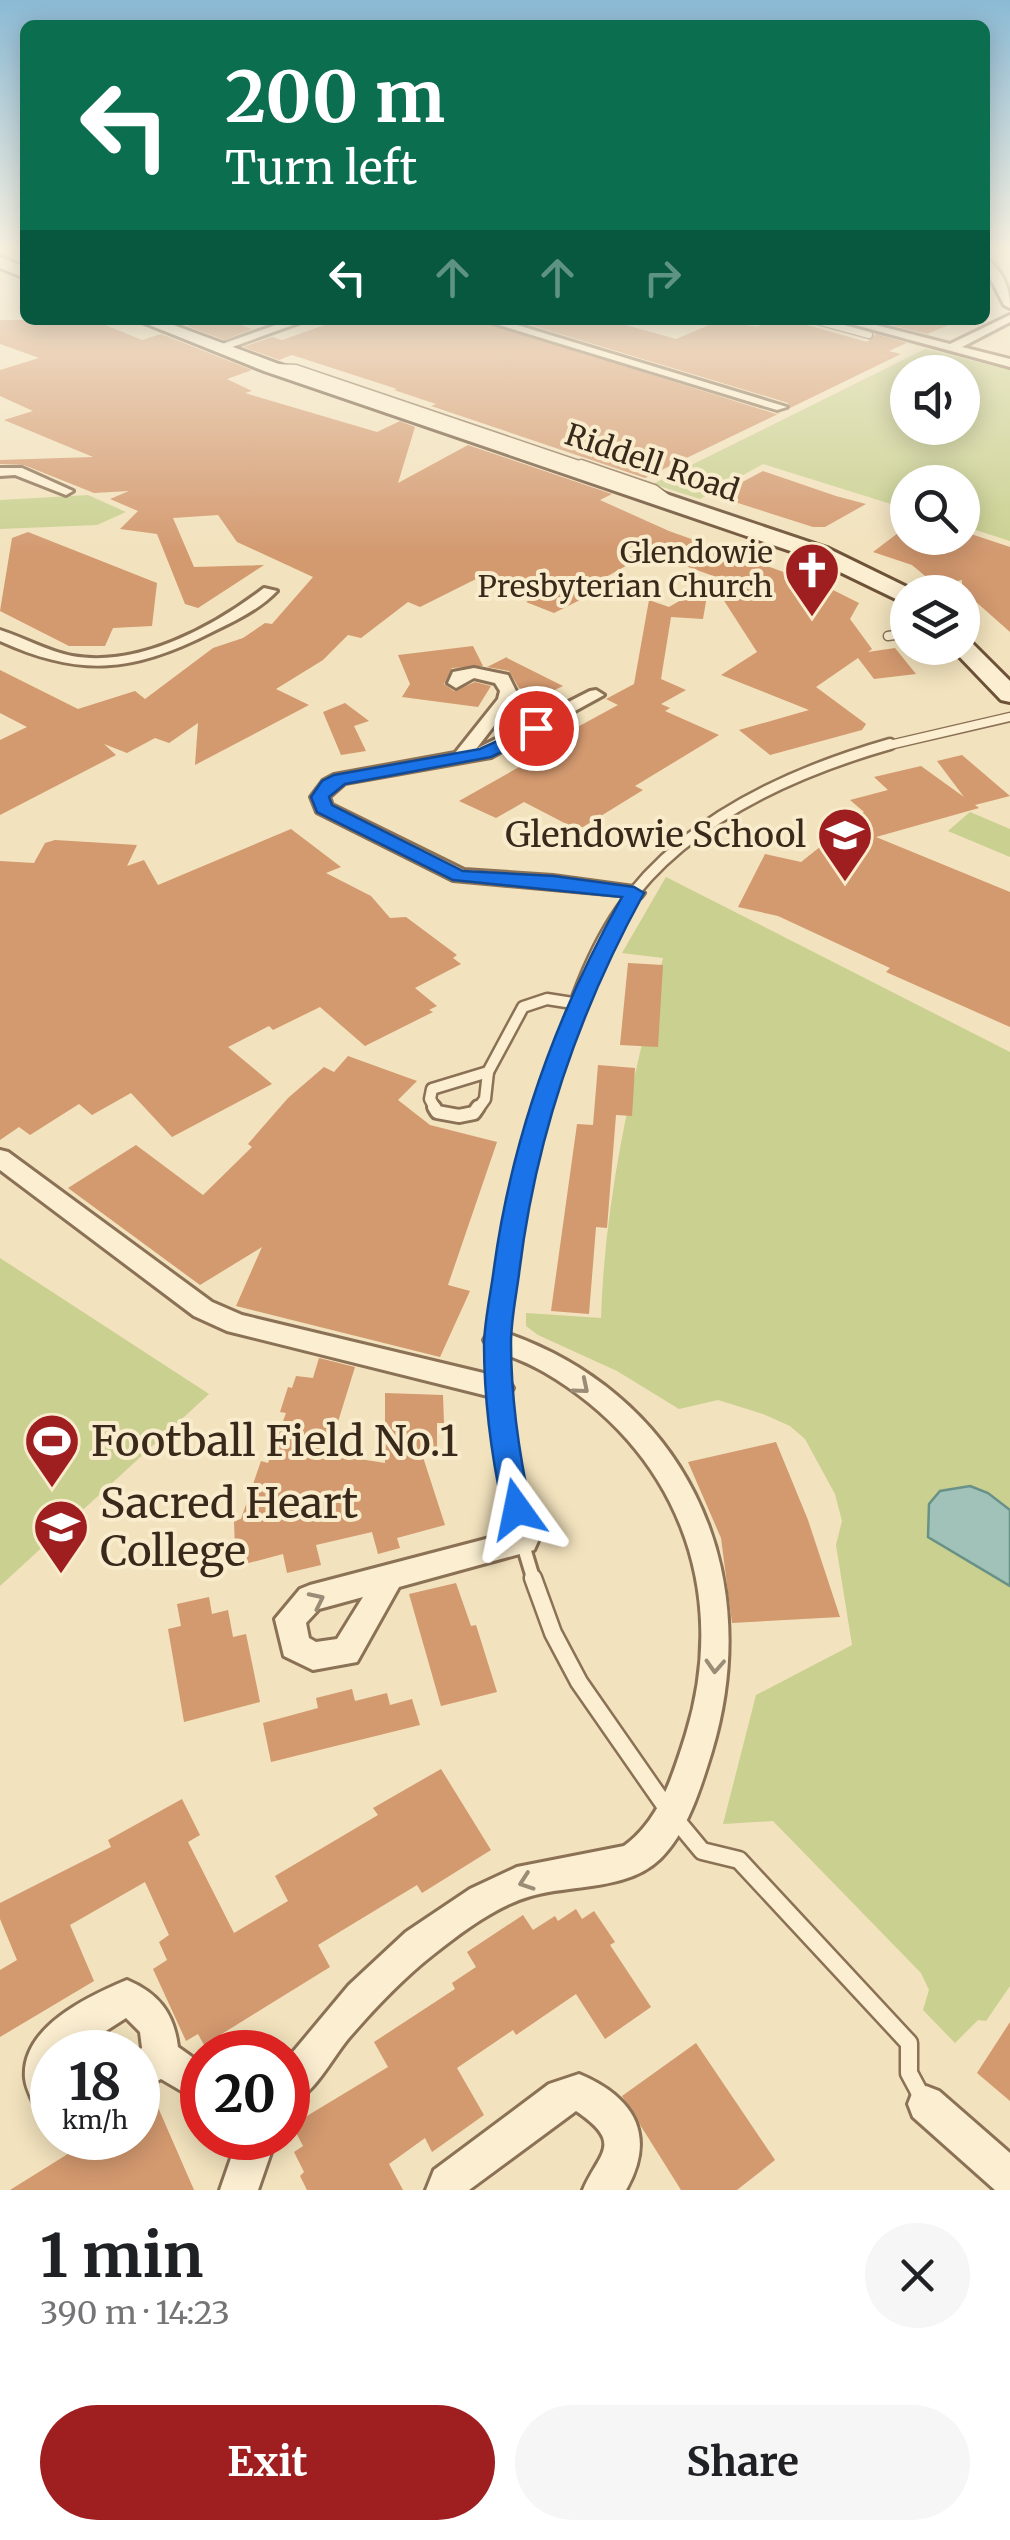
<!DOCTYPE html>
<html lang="en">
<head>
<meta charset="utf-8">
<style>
  :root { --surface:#fff; --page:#f6f6f6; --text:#202124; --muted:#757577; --accent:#9f1f21 }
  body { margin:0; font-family:Merriweather,serif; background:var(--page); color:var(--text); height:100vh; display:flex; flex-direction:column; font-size:38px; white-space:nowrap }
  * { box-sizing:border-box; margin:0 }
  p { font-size:32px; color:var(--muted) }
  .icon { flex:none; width:55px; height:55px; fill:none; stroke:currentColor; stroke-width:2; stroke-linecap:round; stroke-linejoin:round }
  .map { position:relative; height:2190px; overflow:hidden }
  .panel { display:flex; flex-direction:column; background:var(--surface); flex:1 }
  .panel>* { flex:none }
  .hud { position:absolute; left:20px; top:20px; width:970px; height:305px; border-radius:15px; box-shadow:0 5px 25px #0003; background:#0b6e4f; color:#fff; overflow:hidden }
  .buttons { position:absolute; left:890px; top:355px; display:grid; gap:20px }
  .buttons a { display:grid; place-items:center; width:90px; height:90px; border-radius:50%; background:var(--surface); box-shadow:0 5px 25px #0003; font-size:50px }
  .speed { position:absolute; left:30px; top:2030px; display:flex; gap:20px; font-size:50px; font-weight:700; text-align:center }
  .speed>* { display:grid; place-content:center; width:130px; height:130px; border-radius:50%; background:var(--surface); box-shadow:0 5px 25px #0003; line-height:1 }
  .speed small { font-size:25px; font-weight:400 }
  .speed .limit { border:15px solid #d22; background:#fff; color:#111 }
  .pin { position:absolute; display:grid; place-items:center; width:85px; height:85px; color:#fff; margin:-42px; border:5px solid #fff; border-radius:50%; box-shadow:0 2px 10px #0007 }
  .me { position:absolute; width:110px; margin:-55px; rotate:348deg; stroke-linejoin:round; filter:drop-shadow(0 0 8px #0008) }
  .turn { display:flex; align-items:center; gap:35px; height:210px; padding:0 40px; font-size:45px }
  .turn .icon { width:130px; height:130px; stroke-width:2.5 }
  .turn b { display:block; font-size:70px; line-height:85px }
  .lanes { display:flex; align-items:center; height:95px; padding:0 40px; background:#0003; justify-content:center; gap:50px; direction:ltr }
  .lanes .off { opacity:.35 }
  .round { display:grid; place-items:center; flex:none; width:105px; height:105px; border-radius:52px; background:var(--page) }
  .overview { display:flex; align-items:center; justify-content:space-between; height:170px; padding:0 40px }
  h1 { font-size:60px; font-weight:700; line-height:75px }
  .primary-button { display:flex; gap:20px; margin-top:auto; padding:20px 40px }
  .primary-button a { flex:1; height:115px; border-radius:60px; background:var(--accent); color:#fff; font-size:40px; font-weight:700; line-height:115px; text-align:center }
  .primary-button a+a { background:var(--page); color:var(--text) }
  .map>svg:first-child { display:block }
  .green { fill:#c9d090; fill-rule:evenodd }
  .water { fill:#a1c2b9; stroke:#689187; stroke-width:2.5 }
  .building { fill:#d3996f }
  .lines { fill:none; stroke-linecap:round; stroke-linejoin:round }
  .lane-far4-casing { stroke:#8b7155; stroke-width:9 }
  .lane-far3-casing { stroke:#8b7155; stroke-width:11 }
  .lane-far2-casing { stroke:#8b7155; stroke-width:15 }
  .lane-far1-casing { stroke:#8b7155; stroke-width:18 }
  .lane-casing { stroke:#8b7155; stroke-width:21 }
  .street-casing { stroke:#8b7155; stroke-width:6 }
  .secondary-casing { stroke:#6d5238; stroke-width:6 }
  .lane-far4 { stroke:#fcefd1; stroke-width:6 }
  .lane-far3 { stroke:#fcefd1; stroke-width:8 }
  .lane-far2 { stroke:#fcefd1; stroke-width:10 }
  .lane-far1 { stroke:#fcefd1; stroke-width:12 }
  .lane { stroke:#fcefd1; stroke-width:16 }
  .street { fill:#fcefd1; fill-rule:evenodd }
  .secondary { fill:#fcefd1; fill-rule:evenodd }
  .oneway { stroke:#9a8c76 }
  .route { fill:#1a73e8; stroke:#114b97; stroke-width:2.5 }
  .labels { text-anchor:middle; stroke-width:8; stroke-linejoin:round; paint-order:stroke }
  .far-street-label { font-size:30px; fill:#39291b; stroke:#f8eccd }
  .far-poi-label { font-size:30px; fill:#39291b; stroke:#f8eccd; text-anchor:end }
  .poi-label { font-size:35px; fill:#39291b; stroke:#f8eccd; text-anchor:end }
  .near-poi-label { font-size:42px; fill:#39291b; stroke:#f8eccd; text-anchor:start }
</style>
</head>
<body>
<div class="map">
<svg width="1010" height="2190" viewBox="0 0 1010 2190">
  <rect width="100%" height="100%" fill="#f2e2bd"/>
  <g class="green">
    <path d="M925 349 1010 370V541L963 526 962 482H908L907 509 763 464 700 499 653 484ZM962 372V428H908V372Z"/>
    <polygon points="88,495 126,512 97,525 0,529 0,500"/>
    <polygon points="970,812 1010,829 1010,857 948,831"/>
    <path d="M666 877 1010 1052V1986L986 2021 978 2020 955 2043 923 2010 929 1990 921 1973 773 1821 723 1824 756 1695 852 1645 836 1545 842 1521 835 1494 805 1439 790 1426 763 1414 718 1400 679 1409 617 1371 538 1335 526 1326V1313L601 1318C605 1194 633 1078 663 958L622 953Z"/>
    <polygon points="0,1258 209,1394 0,1586"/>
  </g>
  <polygon class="water" points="970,1486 988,1493 1010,1510 1010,1586 928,1537 929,1504 940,1491"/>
  <g class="building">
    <polygon points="0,320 93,320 142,340 161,334 252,370 227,379 252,391 245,393 377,432 400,421 415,427 398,483 468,445 612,494 600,500 669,531 831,589 859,603 850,619 872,649 868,652 895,648 916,674 874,679 858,658 816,687 866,724 862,730 770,755 739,730 809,710 721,675 757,652 712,582 719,578 649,553 597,582 608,586 554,613 526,602 561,585 484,575 420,607 408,602 361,638 348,635 323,660 276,689 309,705 195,765 198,723 169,743 155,738 127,753 104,744 116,755 0,815 0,740 27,727 0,713 0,670 78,709 135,691 145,699 213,648 243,638 265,623 272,624 313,577 237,542 218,515 173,518 194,567 264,565 198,608 185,604 157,534 120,529 138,511 110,499 129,491 94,493 24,465 0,464 0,460 93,457 4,420 33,411 0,396 0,370 39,358 0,344"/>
    <polygon points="206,320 227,320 252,329 224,340 187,326"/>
    <polygon points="339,320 479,320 776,414 782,412 645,478 431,406 436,404 394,390 397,389 292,355 279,360 243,347 272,337 282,340"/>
    <polygon points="514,320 608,320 676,339 721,320 757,327 772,320 789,320 867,342 876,334 907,343 889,351 901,354 790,408 788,403"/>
    <polygon points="871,320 960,320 927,334"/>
    <polygon points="763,471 836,496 866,504 825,527 813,527 716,496"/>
    <polygon points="962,531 1010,547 1010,632 975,601 962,604 962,580 936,585 912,565 873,552 898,533 908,538 962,538"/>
    <polygon points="28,532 157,583 152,626 113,628 105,646 69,646 0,611 12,538"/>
    <polygon points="709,584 703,619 671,617 661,679 686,690 661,704 670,708 665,711 719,735 635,786 643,790 578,830 524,802 496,818 459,801 528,762 520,759 534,751 522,745 548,731 559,737 618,705 606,699 634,684 649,600 669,607"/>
    <polygon points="473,646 483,666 452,668 444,684 454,691 475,682 491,686 478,707 402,697 410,684 398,655"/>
    <polygon points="507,657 507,658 563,686 538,698 519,688 509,671 487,667"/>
    <polygon points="345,703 369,721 354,726 366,751 341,755 323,712"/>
    <polygon points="962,755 1010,796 975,805 979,808 876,837 1010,892 1010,1027 886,972 890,968 778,916 738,907 765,854 801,862 864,812 850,800 888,790 874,777 921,766 964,797 937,761"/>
    <polygon points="291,829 341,867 326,873 371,896 390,918 406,917 457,955 453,958 461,964 415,988 437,1006 429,1010 433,1012 365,1046 320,1007 273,1030 269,1026 228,1047 272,1084 172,1137 131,1093 92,1115 79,1104 30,1135 19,1127 0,1140 0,861 34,863 45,843 55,840 137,845 127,866 144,860 158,885"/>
    <polygon points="628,963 663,965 658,1047 620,1045"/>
    <polygon points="348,1056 417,1081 398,1100 430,1125 497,1142 448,1285 470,1291 440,1357 236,1306 262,1247 200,1285 68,1188 136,1145 203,1195 252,1147 248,1144 288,1098 324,1067 334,1072"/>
    <polygon points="598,1065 635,1068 632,1116 616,1115 607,1228 596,1227 589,1314 551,1311 577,1124 593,1125"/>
    <polygon points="319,1358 355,1367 328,1454 385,1463 385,1393 443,1395 444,1423 437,1423 437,1448 420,1448 445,1525 397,1538 400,1548 378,1554 372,1532 316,1545 321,1565 287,1573 283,1554 245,1564 235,1550 234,1521 241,1519 261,1461 268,1463 286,1413 280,1412 288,1387 292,1388 296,1376 313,1378"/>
    <polygon points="776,1442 808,1520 840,1617 732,1623 721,1538 688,1462"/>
    <polygon points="456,1583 471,1626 476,1625 497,1692 441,1706 409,1594"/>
    <polygon points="209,1597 212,1614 228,1610 233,1637 246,1634 260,1702 184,1722 168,1629 181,1626 177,1604"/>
    <polygon points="352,1689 355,1701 387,1693 390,1705 412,1699 420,1725 271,1762 263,1723 318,1708 316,1698"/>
    <polygon points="441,1769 491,1850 422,1893 417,1885 318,1945 330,1967 204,2045 198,2034 186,2041 153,1969 167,1960 159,1942 169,1935 145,1882 70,1925 94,1981 0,2037 0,1970 17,1960 0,1919 0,1903 111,1847 108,1840 182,1799 200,1835 188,1842 234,1933 288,1901 275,1876 378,1815 373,1808"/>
    <polygon points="576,1909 582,1919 594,1911 615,1942 610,1945 651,2007 605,2039 576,1994 516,2035 513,2030 457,2068 484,2115 432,2152 425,2138 389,2164 403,2190 307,2190 300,2176 304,2172 294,2152 303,2146 292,2125 388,2067 374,2042 455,1989 452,1983 476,1967 467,1952 523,1915 533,1930 555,1916 558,1921"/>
    <polygon points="1010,2022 1010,2101 977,2073"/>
    <polygon points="696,2043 775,2160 737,2190 681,2190 622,2096"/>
    <polygon points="150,2089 194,2190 10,2190 71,2152 64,2138 138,2138 138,2095"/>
  </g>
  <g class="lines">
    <g class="lane-far4-casing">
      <g id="lane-far4">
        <polyline points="814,320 869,335"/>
        <polyline points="274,367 296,368 588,467"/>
      </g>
    </g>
    <g class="lane-far3-casing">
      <g id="lane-far3">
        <polyline points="581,464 654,489 670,501"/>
        <polyline points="888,636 908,633"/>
        <polyline points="881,747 1010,717"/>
      </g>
    </g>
    <g class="lane-far2-casing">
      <g id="lane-far2">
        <polyline points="488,1072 523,1007 547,999 579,1004"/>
        <polyline points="436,1110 430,1099 432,1089 488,1072"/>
        <polyline points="477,1110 485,1099 488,1072"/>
        <path d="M542 1110C562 1043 581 968 621 910 682 821 789 773 890 744"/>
      </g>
    </g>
    <g class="lane-far1-casing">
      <g id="lane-far1">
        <polyline points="434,1107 437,1112 459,1116 474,1113 478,1107"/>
        <path d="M534 1581C481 1418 493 1268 543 1107"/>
      </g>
    </g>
    <g class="lane-casing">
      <polyline id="lane" points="533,1578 553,1633 579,1682 668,1810 702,1851 739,1860 909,2043 909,2073 924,2101"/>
    </g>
    <g class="street-casing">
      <g id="street">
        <path d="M985 258C1002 269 1010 288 1010 308L1004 305 985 268Z"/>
        <polygon points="1010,315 1010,322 962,347 1010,359 1010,367 837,320 856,320 950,344"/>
        <polygon points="290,320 307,320 221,351 211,348"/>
        <polygon points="483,320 501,320 787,407 777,410"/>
        <polygon points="0,468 22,468 73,491 66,495 15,475 0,476"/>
        <path d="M264 588 277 591C260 609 235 621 212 632 134 672 81 678 0 641V630C25 638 47 651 72 656 138 668 213 627 264 588Z"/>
        <polygon points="474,668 508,675 516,691 514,700 476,749 590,691 596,690 604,695 491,757 345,783 329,797 332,805 464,870 553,876 634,887 644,893 641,897 453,880 317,812 311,797 323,781 334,775 455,753 498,699 500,691 495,683 474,678 456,688 448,683 453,672"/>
        <polygon points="0,1150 8,1152 212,1302 242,1315 500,1377 509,1381 513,1388 509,1395 500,1399 227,1331 194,1316 0,1170"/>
        <path d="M497 1330C683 1390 767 1567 712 1751 701 1787 687 1833 660 1859 627 1891 572 1884 531 1896 496 1906 462 1932 434 1954 402 1979 374 2009 348 2039 330 2061 314 2095 288 2105V2058L349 1985 406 1932 470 1889 517 1867 624 1846C660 1820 673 1775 686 1734 731 1588 675 1448 544 1372 526 1361 506 1355 488 1347L484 1340 488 1333Z"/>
        <path d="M524 1529 534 1532 538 1541 534 1550 399 1587 357 1662 313 1670 284 1656 275 1619 300 1589 310 1585ZM363 1597 337 1639 316 1642 309 1638 306 1623 319 1609Z"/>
        <path d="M127 1980C158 1993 174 2013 178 2047L202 2064V2103L161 2079 138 2091 136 2052 142 2048 140 2032 126 2018 73 2052H52V2119L39 2114C34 2103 26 2090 25 2078 21 2027 89 1996 127 1980Z"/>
        <path d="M579 2074C634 2097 657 2135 626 2190H583C599 2152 625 2144 576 2111L469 2190H426L434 2170 549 2084Z"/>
        <polygon points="926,2086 939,2091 1010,2153 1010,2190 995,2190 913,2117 908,2104 913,2091"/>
        <polygon points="238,2138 276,2138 258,2190 220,2190"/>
      </g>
    </g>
    <g class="secondary-casing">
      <g id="secondary">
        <polygon points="0,257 25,267 25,278 0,268"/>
        <polygon points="137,320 160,320 276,363 827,548 917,592 908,592 908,603 900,601 811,558 264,371"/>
        <polygon points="962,639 970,641 1010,681 1010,702 1001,700 954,651 951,648 962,648"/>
      </g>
    </g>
    <use href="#lane-far4" class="lane-far4"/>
    <use href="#lane-far3" class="lane-far3"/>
    <use href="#lane-far2" class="lane-far2"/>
    <use href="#lane-far1" class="lane-far1"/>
    <use href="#lane" class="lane"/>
    <use href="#street" class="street"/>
    <use href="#secondary" class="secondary"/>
  </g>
  <defs><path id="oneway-chevron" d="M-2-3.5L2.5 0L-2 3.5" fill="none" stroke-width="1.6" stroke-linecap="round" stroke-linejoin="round" transform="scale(2.5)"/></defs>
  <g class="oneway">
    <use href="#oneway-chevron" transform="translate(582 1387) rotate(40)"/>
    <use href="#oneway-chevron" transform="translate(317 1600) rotate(-26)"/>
    <use href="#oneway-chevron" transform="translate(715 1666) rotate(93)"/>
    <use href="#oneway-chevron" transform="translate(526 1882) rotate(161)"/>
  </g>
  <linearGradient id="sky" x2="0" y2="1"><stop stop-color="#8bbad5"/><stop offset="0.45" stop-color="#f9f2e1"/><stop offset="1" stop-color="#f9f2e1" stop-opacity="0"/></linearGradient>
  <rect width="1010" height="556" fill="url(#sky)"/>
  <path class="route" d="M536 723 543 725V732L491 757 345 784 329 797 332 805 463 871 554 876 634 887 644 893C578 1013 535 1139 519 1274 516 1297 511 1320 511 1343 511 1399 519 1454 531 1509L527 1517 517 1521 507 1517 503 1509C491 1454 484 1400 484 1343 485 1318 491 1292 494 1268 512 1136 557 1013 622 897L453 880 317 812 311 797 322 781 334 775 480 749Z"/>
  <defs>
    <g id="church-pin" transform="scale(2.875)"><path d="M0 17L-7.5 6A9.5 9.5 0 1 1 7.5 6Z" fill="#9f1f21" stroke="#f8eccd"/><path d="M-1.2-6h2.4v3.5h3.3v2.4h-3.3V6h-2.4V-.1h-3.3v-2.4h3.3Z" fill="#fff"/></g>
    <g id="school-pin" transform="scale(2.875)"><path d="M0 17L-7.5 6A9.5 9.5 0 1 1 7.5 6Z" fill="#9f1f21" stroke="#f8eccd"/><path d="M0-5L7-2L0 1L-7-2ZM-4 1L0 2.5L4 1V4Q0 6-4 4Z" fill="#fff"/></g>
    <g id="stadium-pin" transform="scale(2.875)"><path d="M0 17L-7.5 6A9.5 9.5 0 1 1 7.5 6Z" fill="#9f1f21" stroke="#f8eccd"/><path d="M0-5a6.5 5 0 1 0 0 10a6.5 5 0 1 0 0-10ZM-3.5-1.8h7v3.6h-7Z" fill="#fff"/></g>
  </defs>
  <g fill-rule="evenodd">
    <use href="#church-pin" x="812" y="570"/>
    <use href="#school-pin" x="845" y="835"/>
    <use href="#stadium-pin" x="52" y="1441"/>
    <use href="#school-pin" x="61" y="1527"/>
  </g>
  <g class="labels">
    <g class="far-street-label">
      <text transform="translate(652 463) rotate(19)" y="10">Riddell Road</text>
    </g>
    <g class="far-poi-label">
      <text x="773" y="563">Glendowie<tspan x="773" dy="34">Presbyterian Church</tspan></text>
    </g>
    <g class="poi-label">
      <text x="806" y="847">Glendowie School</text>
    </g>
    <g class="near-poi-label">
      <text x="91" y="1456">Football Field No.1</text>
      <text x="100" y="1518">Sacred Heart<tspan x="100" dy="48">College</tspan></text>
    </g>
  </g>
</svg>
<div class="buttons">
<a><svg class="icon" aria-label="sound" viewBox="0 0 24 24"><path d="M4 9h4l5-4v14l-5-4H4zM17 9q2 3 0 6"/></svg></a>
<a><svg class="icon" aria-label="search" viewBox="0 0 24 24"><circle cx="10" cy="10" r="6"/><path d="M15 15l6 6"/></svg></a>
<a><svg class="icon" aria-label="layers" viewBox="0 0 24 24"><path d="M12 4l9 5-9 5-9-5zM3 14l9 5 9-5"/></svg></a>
</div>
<div class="speed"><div>18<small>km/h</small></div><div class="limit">20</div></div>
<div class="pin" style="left:536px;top:728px;background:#d93025"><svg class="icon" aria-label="arrive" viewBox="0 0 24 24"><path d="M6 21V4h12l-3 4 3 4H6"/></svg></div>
<svg class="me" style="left:517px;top:1509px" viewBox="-20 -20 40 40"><path d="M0-17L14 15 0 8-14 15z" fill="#1a73e8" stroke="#fff" stroke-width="4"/></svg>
<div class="hud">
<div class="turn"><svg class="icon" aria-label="left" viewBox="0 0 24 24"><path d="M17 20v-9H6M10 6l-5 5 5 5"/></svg><div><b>200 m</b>Turn left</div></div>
<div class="lanes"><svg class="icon" aria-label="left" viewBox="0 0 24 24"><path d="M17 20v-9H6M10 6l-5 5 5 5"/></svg><svg class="icon off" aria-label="ahead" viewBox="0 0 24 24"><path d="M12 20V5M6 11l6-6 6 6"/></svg><svg class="icon off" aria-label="ahead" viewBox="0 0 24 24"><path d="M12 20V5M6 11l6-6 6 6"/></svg><svg class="icon off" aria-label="right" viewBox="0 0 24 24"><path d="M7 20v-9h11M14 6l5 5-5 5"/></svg></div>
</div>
</div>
<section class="panel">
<div class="overview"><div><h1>1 min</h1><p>390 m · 14:23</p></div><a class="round"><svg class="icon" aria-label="close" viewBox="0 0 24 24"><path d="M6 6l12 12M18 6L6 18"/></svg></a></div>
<div class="primary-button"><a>Exit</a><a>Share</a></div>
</section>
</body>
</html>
